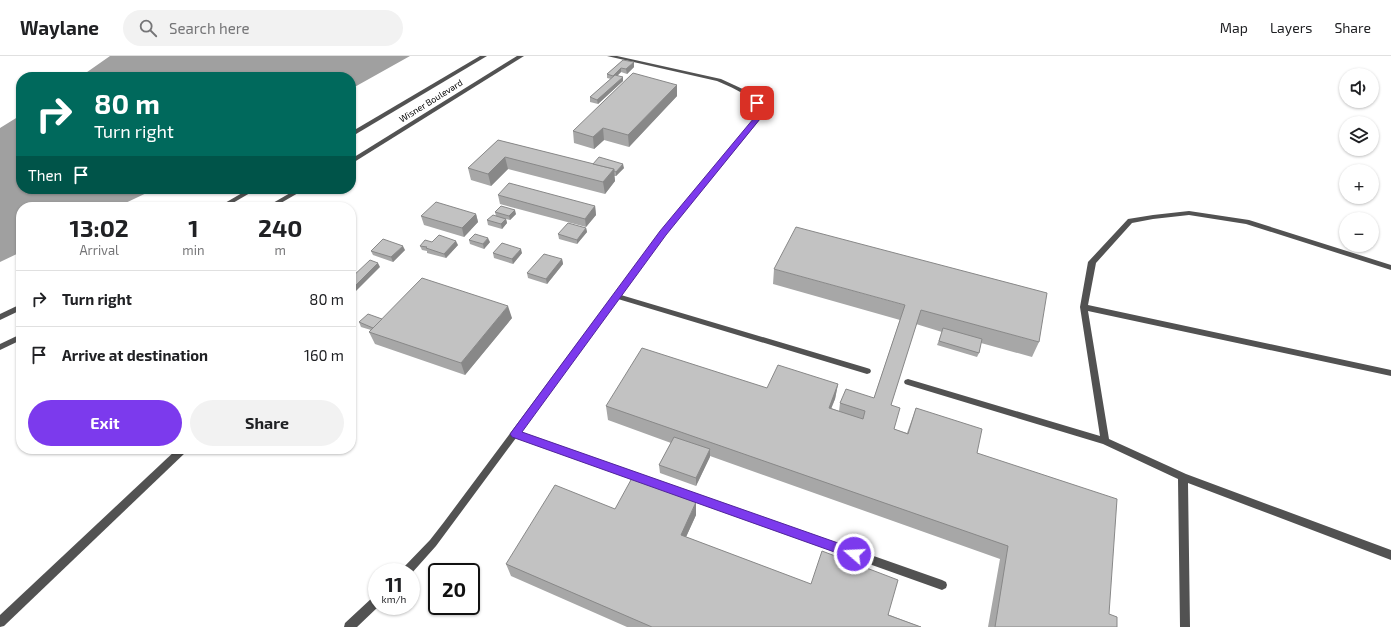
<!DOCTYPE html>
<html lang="en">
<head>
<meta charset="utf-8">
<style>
  :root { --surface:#fff; --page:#f2f2f2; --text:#202124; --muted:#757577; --line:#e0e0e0; --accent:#7c3aed }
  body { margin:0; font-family:"Exo 2",sans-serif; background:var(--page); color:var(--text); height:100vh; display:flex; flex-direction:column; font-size:15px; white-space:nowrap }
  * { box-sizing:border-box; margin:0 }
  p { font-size:13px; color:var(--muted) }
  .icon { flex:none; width:22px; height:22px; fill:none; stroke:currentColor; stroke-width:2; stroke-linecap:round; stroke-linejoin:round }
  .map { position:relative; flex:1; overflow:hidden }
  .drawer { position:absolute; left:16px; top:146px; width:340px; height:252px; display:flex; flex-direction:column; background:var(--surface); border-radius:16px; box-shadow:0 1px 3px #0004 }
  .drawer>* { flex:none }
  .guide { position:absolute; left:16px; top:16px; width:340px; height:122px; border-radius:16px; box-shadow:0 1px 3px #0004; background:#00695c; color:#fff; overflow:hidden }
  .tools { position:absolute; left:1339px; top:12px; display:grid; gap:8px }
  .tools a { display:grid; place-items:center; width:40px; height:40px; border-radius:50%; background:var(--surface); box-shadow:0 1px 3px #0004; font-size:20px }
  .speed { position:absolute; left:368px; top:507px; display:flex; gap:8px; font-size:20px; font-weight:700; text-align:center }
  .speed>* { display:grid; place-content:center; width:52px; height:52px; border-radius:50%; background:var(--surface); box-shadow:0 1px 3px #0004; line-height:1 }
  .speed small { font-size:10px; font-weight:400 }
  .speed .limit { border:2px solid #111; border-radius:6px; background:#fff; color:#111 }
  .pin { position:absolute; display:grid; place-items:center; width:34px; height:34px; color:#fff; margin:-17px; border-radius:8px; box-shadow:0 2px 6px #0006 }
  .me { position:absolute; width:44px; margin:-22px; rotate:289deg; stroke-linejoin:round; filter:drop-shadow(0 0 3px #0008) }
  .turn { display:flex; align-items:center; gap:14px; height:84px; padding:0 12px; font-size:18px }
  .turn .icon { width:52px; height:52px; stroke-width:2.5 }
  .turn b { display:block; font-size:28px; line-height:34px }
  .then { display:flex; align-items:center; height:38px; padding:0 12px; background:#0003; gap:8px; font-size:15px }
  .eta { display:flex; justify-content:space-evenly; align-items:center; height:68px; text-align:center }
  .eta b { font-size:24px; font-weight:700; line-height:28px }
  .action { display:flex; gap:8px; margin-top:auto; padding:8px 12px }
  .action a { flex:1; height:46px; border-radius:24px; background:var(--accent); color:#fff; font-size:16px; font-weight:700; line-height:46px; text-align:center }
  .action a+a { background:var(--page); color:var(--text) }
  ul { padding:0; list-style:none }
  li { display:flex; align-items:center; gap:12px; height:56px; padding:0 12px; border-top:1px solid var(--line) }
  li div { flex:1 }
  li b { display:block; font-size:15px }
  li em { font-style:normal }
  header { display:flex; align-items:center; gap:24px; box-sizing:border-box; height:56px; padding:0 20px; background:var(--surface); border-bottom:1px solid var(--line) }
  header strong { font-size:19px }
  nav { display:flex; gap:22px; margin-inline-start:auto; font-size:14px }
  .search { width:280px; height:36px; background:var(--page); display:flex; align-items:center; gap:10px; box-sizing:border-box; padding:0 14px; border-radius:22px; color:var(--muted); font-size:15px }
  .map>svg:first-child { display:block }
  .water { fill:#a0a0a0 }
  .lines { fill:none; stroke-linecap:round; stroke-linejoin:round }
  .service { fill:#525252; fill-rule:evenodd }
  .tertiary { fill:#525252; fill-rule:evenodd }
  .wall { fill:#a7a7a7 }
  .shaded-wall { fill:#888 }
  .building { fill:#c2c2c2; stroke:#888 }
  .route { fill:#7c3aed; stroke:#51269a }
  .labels { text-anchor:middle; stroke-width:3; stroke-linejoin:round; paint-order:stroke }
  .far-street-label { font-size:9px; fill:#000; stroke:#fff }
</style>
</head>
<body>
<header>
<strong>Waylane</strong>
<div class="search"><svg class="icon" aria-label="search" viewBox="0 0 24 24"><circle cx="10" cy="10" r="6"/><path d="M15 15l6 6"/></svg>Search here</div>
<nav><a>Map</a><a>Layers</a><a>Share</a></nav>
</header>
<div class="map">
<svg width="1391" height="571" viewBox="0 0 1391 571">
  <rect width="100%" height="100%" fill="#fff"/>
  <g class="water">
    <polygon points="110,0 410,0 351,33 351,21 80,21"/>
    <polygon points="21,59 21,133 155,133 117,151 21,151 21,196 0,206 0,72"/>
  </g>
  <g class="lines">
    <g class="service">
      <path d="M607 0H617L721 23 747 35 759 46 761 62 665 179 621 239 867 312 870 313 871 315 870 317 867 318 618 243 521 376 942 524 946 526 947 529 946 532 942 534 516 382 436 490 411 518V516H401L402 513 430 484 444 466 661 175 755 62 754 47C744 36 731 31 717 25Z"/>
      <polygon points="1189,155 1249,164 1391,209 1391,214 1246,168 1189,159 1153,163 1132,167 1096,207 1088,249 1391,314 1391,320 1088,255 1109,383 1186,418 1391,494 1391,504 1188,427 1190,571 1180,571 1178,423 1103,388 908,329 905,328 904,326 905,324 908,323 1100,380 1080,251 1088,206 1128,163 1153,159"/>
      <polygon points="177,393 188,393 186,396 4,570 0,571 0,559"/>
      <polygon points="377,540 377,550 379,550 357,571 344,571 345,567 373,541"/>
    </g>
    <g class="tertiary">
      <polygon points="480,0 487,0 351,81 351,76"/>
      <polygon points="517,0 524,0 351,108 351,103"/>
      <polygon points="249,133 257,133 226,151 218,151"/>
      <polygon points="297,133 305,133 274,151 266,151"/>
      <polygon points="21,248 21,254 0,264 0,258"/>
      <polygon points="21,278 21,284 0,294 0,288"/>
    </g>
  </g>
  <g class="wall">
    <polygon points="623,4 634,11 627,18 621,16 617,20 623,25 598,48 590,46 590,41 611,23 607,22 607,18"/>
    <polygon points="677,29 677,40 629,91 604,84 594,93 574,87 573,75"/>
    <polygon points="498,84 593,108 624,112 616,120 614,120 615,125 605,138 508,113 491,130 471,124 468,112"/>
    <polygon points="498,139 595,150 596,159 586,171 500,148"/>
    <polygon points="495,156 516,158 510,164 506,163 507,167 502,173 488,169 487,164 496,160"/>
    <polygon points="476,158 478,166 464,181 424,169 421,160"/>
    <polygon points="586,172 587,176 577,188 559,183 558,178"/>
    <polygon points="469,184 490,186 484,193 470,188"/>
    <polygon points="432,186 458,189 446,202 427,197 427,195 422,194 420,190"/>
    <polygon points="405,194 393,206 373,199 371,195"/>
    <polygon points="493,197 522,197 513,208 494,202"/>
    <polygon points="562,203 563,208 547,228 528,222 527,217"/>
    <polygon points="774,213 1039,286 1032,301 981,287 979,297 977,301 937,289 942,276 916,268 891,349 894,373 907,377 916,352 977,397 1109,558 1117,571 988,571 1000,503 710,400 696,430 660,417 659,409 671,387 608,364 606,350 767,332 838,328 835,343 831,352 839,355 840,347 874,342 900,264 773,228"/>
    <polygon points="512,262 465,319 375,288 369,276 371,274 361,271 359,266 382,263"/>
    <polygon points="615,453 696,459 686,481 921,571 627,571 511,520 506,508"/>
  </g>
  <g class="shaded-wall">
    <polygon points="634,6 634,11 627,18 626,13"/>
    <polygon points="621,12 621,16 613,24 613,20"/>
    <polygon points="623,21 623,25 598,48 597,44"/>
    <polygon points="677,29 677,40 629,91 628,79"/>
    <polygon points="603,72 604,84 594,93 593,81"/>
    <polygon points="505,101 508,113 491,130 488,118"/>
    <polygon points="623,108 624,112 616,120 616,116"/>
    <polygon points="614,113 615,125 605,138 603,126"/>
    <polygon points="595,150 596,159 586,171 585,163"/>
    <polygon points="515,154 516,158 510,164 509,160"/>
    <polygon points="476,158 478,166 464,181 462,172"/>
    <polygon points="506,163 507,167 502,173 501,168"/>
    <polygon points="586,172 587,176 577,188 577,184"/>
    <polygon points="488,182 490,186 484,193 483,188"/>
    <polygon points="456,185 458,189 446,202 444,198"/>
    <polygon points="403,190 405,194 393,206 391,201"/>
    <polygon points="521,193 522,197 513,208 512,203"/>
    <polygon points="562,203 563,208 547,228 546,223"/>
    <polygon points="378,207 380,211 351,240 351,234"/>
    <polygon points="508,250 512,262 465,319 461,307"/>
    <polygon points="838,328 835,343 826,366 829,352"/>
    <polygon points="710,393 710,401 696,430 696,422"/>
    <polygon points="696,446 696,459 681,492 681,479"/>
  </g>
  <g class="building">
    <polygon points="623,4 634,6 626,13 621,12 613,20 607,18"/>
    <polygon points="633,17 677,29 628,79 603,72 593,81 573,75"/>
    <polygon points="615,19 623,21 597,44 590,41"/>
    <polygon points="498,84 614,113 603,126 505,101 488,118 468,112"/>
    <polygon points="599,101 623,108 616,116 614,115 614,113 593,108"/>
    <polygon points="509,127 595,150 585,163 498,139"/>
    <polygon points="436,146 476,158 462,172 421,160"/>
    <polygon points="501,150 515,154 509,160 495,156"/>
    <polygon points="493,159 506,163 501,168 487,164"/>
    <polygon points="568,167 586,172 577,184 558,178"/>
    <polygon points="796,171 1047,237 1039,286 921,254 891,349 900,352 894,373 908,378 916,352 982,373 977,397 1117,443 1109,558 1117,561 1117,571 995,571 1008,490 606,350 642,292 767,332 778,309 838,328 829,352 863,363 865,355 840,347 846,333 874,342 905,249 774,213"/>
    <polygon points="475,178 488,182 483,188 469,184"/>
    <polygon points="439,179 456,185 444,198 426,192 427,191 420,190 425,184 432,186"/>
    <polygon points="383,183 403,190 391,201 371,195"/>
    <polygon points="502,187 521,193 512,203 493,197"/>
    <polygon points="544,198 562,203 546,223 527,217"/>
    <polygon points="370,204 378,207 351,234 351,222"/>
    <polygon points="422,222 508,250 461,307 369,276"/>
    <polygon points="368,258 382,263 373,272 359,266"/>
    <polygon points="943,272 982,283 979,297 939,285"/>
    <polygon points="674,381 710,393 696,422 659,409"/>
    <polygon points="632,422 696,446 681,479 811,528 822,495 898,524 888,559 921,571 652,571 506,508 555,429 615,453"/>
  </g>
  <polygon class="route" points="755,45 760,47 760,63 666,179 522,376 858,494 859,498 858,502 854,503 512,381 510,378 660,175 754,62"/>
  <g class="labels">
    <g class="far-street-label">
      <text transform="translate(431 45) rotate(-32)" y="3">Wisner Boulevard</text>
    </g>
  </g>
</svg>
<div class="tools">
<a><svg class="icon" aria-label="sound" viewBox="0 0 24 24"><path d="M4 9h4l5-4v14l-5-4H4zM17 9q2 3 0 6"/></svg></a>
<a><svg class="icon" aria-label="layers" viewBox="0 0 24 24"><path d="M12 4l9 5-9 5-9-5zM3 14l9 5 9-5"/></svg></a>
<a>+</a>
<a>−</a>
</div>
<div class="speed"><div>11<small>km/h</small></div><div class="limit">20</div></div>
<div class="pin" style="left:757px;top:47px;background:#d93025"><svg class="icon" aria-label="arrive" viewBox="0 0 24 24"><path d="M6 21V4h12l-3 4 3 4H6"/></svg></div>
<svg class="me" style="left:854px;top:498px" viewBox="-20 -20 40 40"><circle r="17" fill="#7c3aed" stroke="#fff" stroke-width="3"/><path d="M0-11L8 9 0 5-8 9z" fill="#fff"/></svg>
<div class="guide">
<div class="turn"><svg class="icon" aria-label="right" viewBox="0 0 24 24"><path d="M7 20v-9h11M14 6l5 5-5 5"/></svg><div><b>80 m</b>Turn right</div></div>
<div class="then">Then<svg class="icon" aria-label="arrive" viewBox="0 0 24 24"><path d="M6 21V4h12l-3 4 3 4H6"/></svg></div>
</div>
<section class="drawer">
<div class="eta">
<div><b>13:02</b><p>Arrival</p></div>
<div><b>1</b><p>min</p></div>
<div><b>240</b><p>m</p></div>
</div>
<ul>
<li><svg class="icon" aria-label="right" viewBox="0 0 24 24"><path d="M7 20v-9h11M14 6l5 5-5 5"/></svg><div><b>Turn right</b></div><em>80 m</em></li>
<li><svg class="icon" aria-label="arrive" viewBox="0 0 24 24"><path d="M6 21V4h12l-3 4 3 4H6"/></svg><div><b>Arrive at destination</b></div><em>160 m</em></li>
</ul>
<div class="action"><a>Exit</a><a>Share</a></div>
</section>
</div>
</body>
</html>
